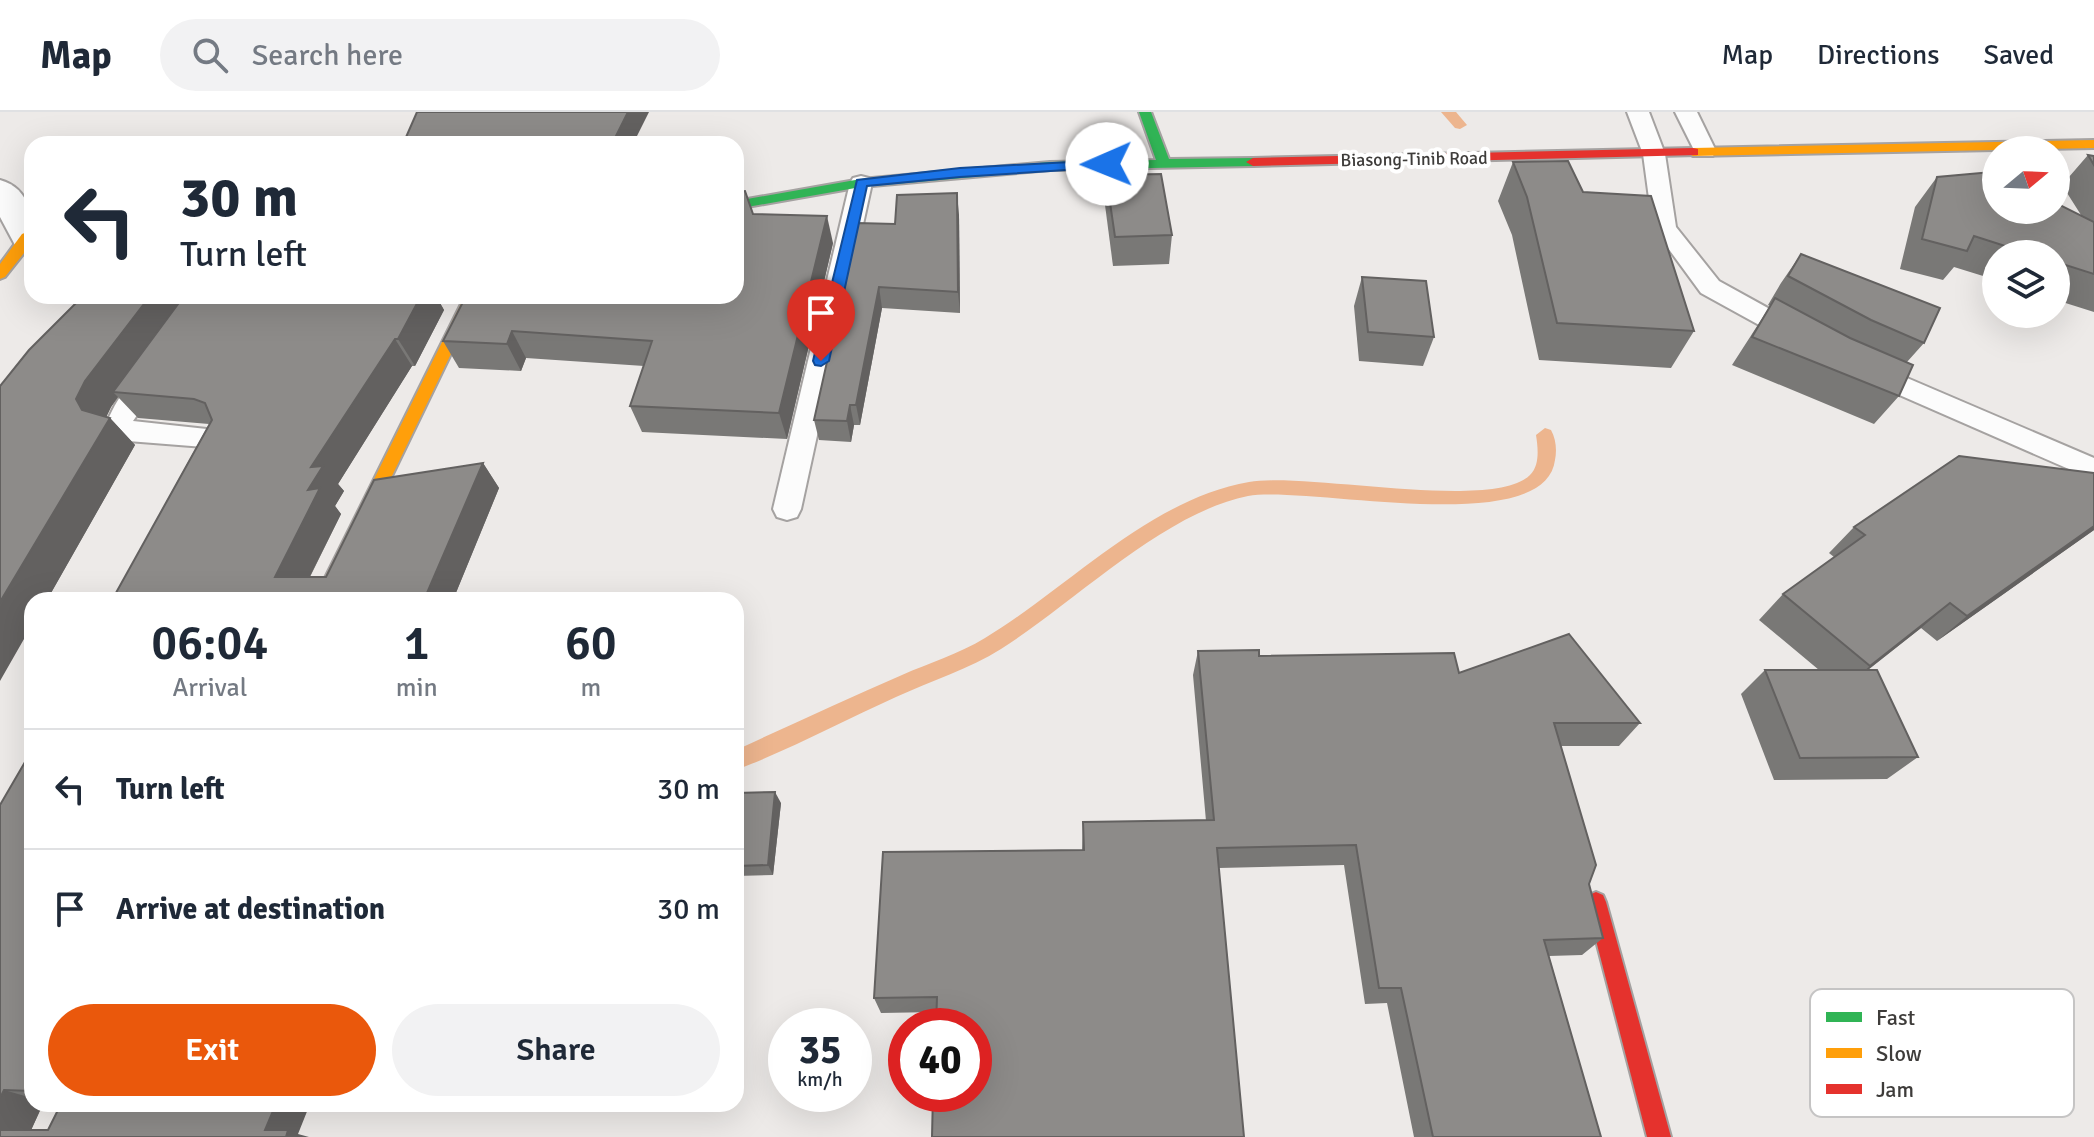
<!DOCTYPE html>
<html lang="en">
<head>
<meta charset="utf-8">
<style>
  :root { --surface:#fff; --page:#f2f2f3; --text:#1f2937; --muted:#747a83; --line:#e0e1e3; --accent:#ea580c }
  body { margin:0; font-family:Signika,sans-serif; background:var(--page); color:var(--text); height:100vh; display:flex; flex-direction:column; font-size:30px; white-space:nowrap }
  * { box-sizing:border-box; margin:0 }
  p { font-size:26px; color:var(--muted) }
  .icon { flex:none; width:44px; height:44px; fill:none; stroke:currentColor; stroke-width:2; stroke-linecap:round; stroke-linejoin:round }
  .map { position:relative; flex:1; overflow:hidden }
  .drawer { position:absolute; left:24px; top:480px; width:720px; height:520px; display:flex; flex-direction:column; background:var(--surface); border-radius:24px; box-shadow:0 8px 32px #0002 }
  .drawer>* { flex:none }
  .guide { position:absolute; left:24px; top:24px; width:720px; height:168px; border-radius:24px; box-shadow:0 8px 32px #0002; background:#fff; color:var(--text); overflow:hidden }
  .needle { width:52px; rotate:71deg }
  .buttons { position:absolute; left:1982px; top:24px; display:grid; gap:16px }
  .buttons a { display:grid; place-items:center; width:88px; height:88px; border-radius:50%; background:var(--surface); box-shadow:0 8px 32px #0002; font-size:40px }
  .speed { position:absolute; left:768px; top:896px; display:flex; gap:16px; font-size:40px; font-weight:700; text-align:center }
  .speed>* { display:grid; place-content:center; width:104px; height:104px; border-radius:50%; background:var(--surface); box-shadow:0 8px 32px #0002; line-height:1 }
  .speed small { font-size:20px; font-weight:400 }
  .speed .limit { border:12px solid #d22; background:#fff; color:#111 }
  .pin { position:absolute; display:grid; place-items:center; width:68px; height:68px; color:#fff; margin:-82px -34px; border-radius:50% 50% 50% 0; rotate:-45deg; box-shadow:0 0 8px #0007 }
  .pin .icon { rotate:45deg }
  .me { position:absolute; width:88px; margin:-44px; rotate:269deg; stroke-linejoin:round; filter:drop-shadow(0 0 6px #0008) }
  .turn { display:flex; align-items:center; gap:28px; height:168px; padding:0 24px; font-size:36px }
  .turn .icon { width:104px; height:104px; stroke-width:2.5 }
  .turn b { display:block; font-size:56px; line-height:68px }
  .eta { display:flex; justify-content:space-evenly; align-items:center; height:136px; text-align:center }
  .eta b { font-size:48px; font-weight:600; line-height:56px }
  .primary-button { display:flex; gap:16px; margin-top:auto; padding:16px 24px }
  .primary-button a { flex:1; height:92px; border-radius:48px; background:var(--accent); color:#fff; font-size:32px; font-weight:600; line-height:92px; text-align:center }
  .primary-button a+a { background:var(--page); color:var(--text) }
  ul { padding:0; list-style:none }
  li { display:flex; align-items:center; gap:24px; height:120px; padding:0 24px; border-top:2px solid var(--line) }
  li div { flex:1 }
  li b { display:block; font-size:30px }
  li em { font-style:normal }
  header { display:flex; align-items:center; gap:48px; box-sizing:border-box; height:112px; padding:0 40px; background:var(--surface); border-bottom:2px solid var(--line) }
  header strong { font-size:38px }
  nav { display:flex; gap:44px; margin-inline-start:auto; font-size:28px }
  .search { width:560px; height:72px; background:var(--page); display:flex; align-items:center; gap:20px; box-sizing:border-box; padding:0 28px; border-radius:44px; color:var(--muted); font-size:30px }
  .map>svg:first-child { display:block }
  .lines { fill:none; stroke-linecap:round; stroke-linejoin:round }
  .stream { fill:#edb58e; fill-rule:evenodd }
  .lane-casing { stroke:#a5a2a1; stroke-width:4 }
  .street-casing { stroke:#a5a2a1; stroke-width:4 }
  .fast-casing { stroke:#a5a2a1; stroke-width:4 }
  .slow-casing { stroke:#a5a2a1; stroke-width:4 }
  .jam-casing { stroke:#a5a2a1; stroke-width:4 }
  .lane { fill:#fcfcfc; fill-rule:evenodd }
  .street { fill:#fcfcfc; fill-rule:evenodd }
  .fast { fill:#30b455; fill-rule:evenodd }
  .slow { fill:#ff9f0a; fill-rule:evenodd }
  .jam { fill:#e5322d; fill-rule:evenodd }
  .wall { fill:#797876 }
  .shaded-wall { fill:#636160 }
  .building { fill:#8d8b89; stroke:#636160; stroke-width:2 }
  .route { fill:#1a73e8; stroke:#114b97; stroke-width:2 }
  .labels { text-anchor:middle; stroke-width:8; stroke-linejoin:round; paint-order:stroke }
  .far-street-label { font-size:18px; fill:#3e3c3a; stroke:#fff }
  .key { fill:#fff; stroke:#c5c4c4; stroke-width:2 }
  .key-label { font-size:22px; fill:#3e3c3a }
</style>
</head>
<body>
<header>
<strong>Map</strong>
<div class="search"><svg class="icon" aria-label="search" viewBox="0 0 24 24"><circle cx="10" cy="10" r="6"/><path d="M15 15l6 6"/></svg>Search here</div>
<nav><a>Map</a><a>Directions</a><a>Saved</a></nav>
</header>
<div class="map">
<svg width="2094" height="1025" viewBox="0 0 2094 1025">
  <rect width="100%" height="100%" fill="#edeae8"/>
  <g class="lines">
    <g class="stream">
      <polygon points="1441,0 1456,0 1467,13 1460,17 1455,16"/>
      <path d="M1545 316 1551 318C1556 327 1557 338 1555 348 1545 428 1307 373 1248 384 1163 401 1074 491 1001 537 969 557 931 569 896 585 843 609 791 637 736 658V638C791 613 846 587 902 563 929 551 959 542 985 526 1068 476 1150 387 1249 370 1308 360 1493 400 1530 363 1540 353 1538 336 1536 323Z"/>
    </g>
    <g class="lane-casing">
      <g id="lane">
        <polygon points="1627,0 1649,0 1665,42 1676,115 1719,169 1806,217 1810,223 1806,229 1797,232 1788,229 1701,181 1657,121 1653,116 1643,42"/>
        <polygon points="1675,0 1697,0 1716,39 1713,44 1697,44"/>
        <polygon points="861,64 869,66 872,71 801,397 797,405 787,408 777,405 773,397 850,71 853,66"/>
        <polygon points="1865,248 2094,346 2094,368 1856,264 1852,257 1856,250"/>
        <path d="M151 255 160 257 164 264 133 309 225 319 232 333 221 357 211 360 201 357 197 350 204 335 128 329 109 322 105 315C112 296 131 261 151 255Z"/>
      </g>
    </g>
    <g class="street-casing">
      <path id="street" d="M0 68C32 77 32 107 32 135L15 133 0 105Z"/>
    </g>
    <g class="fast-casing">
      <polygon id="fast" points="1139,0 1151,0 1169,47 1253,46 1260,50 1253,54 1050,58 861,75 736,97 736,89 861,67 1050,50 1156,48"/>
    </g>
    <g class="slow-casing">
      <g id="slow">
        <polygon points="2094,28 2094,36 1693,44 1686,40 1693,36"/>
        <polygon points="27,120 32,121 32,131 5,165 0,167 0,152 22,122"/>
        <polygon points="465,184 479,184 332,488 314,488"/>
      </g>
    </g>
    <g class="jam-casing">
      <g id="jam">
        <polygon points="1693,36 1698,37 1698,43 1253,54 1246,50 1253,46"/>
        <polygon points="1596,780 1603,783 1606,790 1671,1025 1647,1025 1586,790 1589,783"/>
      </g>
    </g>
    <use href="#lane" class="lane"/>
    <use href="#street" class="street"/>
    <use href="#fast" class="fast"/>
    <use href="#slow" class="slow"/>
    <use href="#jam" class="jam"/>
  </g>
  <g class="wall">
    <polygon points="2088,43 2094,44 2094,200 2056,188 2056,142 1996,142 1996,168 1954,155 1943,168 1900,157 1915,95 1937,65 2081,103 2062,73"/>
    <polygon points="1513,50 1583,80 1694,219 1671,256 1539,248 1512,123 1498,89"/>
    <polygon points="1106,63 1172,123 1169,152 1113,154 1105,93"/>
    <polygon points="753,102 833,131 787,327 642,320 630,294 644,254 526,246 521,259 459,256 443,229 736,184"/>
    <polygon points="959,103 960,201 882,196 860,313 854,313 851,330 819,328 814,308 895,112"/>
    <polygon points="1801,142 1924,231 1907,250 1899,284 1874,312 1732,253 1770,194 1768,193 1781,171"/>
    <polygon points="1362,165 1434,225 1423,254 1359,249 1354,194"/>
    <polygon points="83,184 436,184 444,198 415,254 412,254 338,372 344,379 335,394 341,402 310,465 326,465 483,351 499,376 453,488 112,488 209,312 138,306 118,285 111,295 106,305 110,306 135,333 47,488"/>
    <polygon points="1854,415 2094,418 1937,529 1921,516 1868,558 1918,645 1887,667 1774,668 1741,582 1765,558 1819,558 1759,508 1783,482 1834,445 1829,441"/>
    <polygon points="1198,539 1459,561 1640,611 1619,634 1561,634 1589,772 1603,826 1582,843 1549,844 1601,1025 1414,1025 1387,891 1365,892 1344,753 1219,756 936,900 881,901 874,886 1082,738 1083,710 1206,709 1193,563"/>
    <polygon points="32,638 32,992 43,992 31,1018 298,1022 0,1025"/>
    <polygon points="736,681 781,691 773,763 736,764"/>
  </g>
  <g class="shaded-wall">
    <polygon points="628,0 649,0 633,32 612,32"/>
    <polygon points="957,81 959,103 960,201 958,180"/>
    <polygon points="827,104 833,131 787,327 779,301"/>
    <polygon points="879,175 882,196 860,313 856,293"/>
    <polygon points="150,184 184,184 113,280 118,285 111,295 102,314 110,306 135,333 47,488 32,488 32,513 0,569 0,490 76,287 85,269"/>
    <polygon points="421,184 436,184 444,198 415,254 398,227"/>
    <polygon points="512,219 526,246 521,259 507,232"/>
    <polygon points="395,227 412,254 338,372 344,379 335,394 341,402 298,488 275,465 308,378 311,355"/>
    <polygon points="850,293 854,313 851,330 847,309"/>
    <polygon points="483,351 499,376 453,488 424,488"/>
    <polygon points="2094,414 2094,418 1937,529 1967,504"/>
    <polygon points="1950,491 1921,516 1842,578 1870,554"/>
    <polygon points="775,680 781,691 773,763 768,753"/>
    <polygon points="4,978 32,986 32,992 43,992 28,1025 0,1021 0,986"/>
    <polygon points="276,992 310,992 298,1022 309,1025 286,1025 265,1018"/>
  </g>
  <g class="building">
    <polygon points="417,0 628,0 612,32 403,32"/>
    <polygon points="2088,43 2094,44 2094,53"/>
    <polygon points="1568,49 1583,80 1651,84 1694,219 1557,211 1527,85 1513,50"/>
    <polygon points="1992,60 1996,62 1996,98 2056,98 2056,91 2094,110 2094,162 2056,150 2056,142 2030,142 1974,124 1967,139 1922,127 1937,65"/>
    <polygon points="1161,62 1172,123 1115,125 1106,63"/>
    <polygon points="745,79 753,102 827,104 779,301 630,294 652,229 512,219 507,232 443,229 466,184 736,184 736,80"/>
    <polygon points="957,81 958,180 879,175 856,293 850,293 847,309 814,308 858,111 895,112 897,83"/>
    <polygon points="1801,142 1940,196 1924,231 1871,208 1788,164"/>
    <polygon points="1362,165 1426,169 1434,225 1368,220"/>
    <polygon points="83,184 150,184 85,269 76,287 82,298 110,306 0,490 0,274 29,238"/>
    <polygon points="184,184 421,184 398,227 395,227 311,355 323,354 308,378 320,376 275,465 326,465 374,368 483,351 424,488 112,488 212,308 205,291 194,287 113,280"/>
    <polygon points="1775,186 1850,226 1913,253 1899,284 1752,225"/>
    <polygon points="1959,344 2094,361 2094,414 1967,504 1950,491 1870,554 1783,482 1865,423 1854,415"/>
    <polygon points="1569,522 1640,611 1554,611 1596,753 1589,772 1603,826 1544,828 1601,1025 1433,1025 1401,876 1379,876 1356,733 1217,736 1244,1025 932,1025 933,982 974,982 974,914 936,914 937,885 874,886 883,740 1084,738 1083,710 1214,708 1198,539 1259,538 1259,544 1454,541 1459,561"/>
    <polygon points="1765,558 1877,558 1918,645 1800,646"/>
    <polygon points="32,638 32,979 4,978 0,986 0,693"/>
    <polygon points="775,680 768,753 736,754 736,681"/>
    <polygon points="61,992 276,992 265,1018 288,1018 286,1025 0,1025 0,1018 48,1018"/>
  </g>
  <polygon class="route" points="1107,48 1114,52 1112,55 960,65 867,74 829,249 821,254 815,253 813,249 857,68 960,56"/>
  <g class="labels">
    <g class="far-street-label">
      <text transform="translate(1414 47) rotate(-1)" y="6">Biasong-Tinib Road</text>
    </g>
  </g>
  <rect x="1810" y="877" width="264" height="128" rx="12" class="key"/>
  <rect x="1826" y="900" width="36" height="10" fill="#30b455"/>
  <rect x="1826" y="936" width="36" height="10" fill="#ff9f0a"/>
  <rect x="1826" y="972" width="36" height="10" fill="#e5322d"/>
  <g class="key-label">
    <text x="1876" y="913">Fast</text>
    <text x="1876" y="949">Slow</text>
    <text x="1876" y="985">Jam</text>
  </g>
</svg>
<div class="buttons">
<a><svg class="needle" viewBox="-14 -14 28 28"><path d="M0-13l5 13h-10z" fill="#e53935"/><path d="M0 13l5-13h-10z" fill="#747a83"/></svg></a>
<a><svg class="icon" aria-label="layers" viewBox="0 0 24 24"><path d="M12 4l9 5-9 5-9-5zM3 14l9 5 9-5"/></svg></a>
</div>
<div class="speed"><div>35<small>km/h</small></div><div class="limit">40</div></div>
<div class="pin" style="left:821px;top:249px;background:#d93025"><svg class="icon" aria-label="arrive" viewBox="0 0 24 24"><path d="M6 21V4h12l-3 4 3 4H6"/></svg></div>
<svg class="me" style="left:1107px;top:52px" viewBox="-20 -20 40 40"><circle r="19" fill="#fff"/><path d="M0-13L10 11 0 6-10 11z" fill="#1a73e8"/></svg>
<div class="guide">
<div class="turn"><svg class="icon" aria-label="left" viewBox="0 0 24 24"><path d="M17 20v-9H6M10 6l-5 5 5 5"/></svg><div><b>30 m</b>Turn left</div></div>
</div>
<section class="drawer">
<div class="eta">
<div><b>06:04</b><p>Arrival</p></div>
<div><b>1</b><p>min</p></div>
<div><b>60</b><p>m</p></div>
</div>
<ul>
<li><svg class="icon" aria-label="left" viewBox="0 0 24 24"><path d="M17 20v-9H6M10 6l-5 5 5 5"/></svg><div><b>Turn left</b></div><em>30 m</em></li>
<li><svg class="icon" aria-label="arrive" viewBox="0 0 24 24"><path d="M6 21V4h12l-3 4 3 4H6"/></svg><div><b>Arrive at destination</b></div><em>30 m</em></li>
</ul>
<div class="primary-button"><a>Exit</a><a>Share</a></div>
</section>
</div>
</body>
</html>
